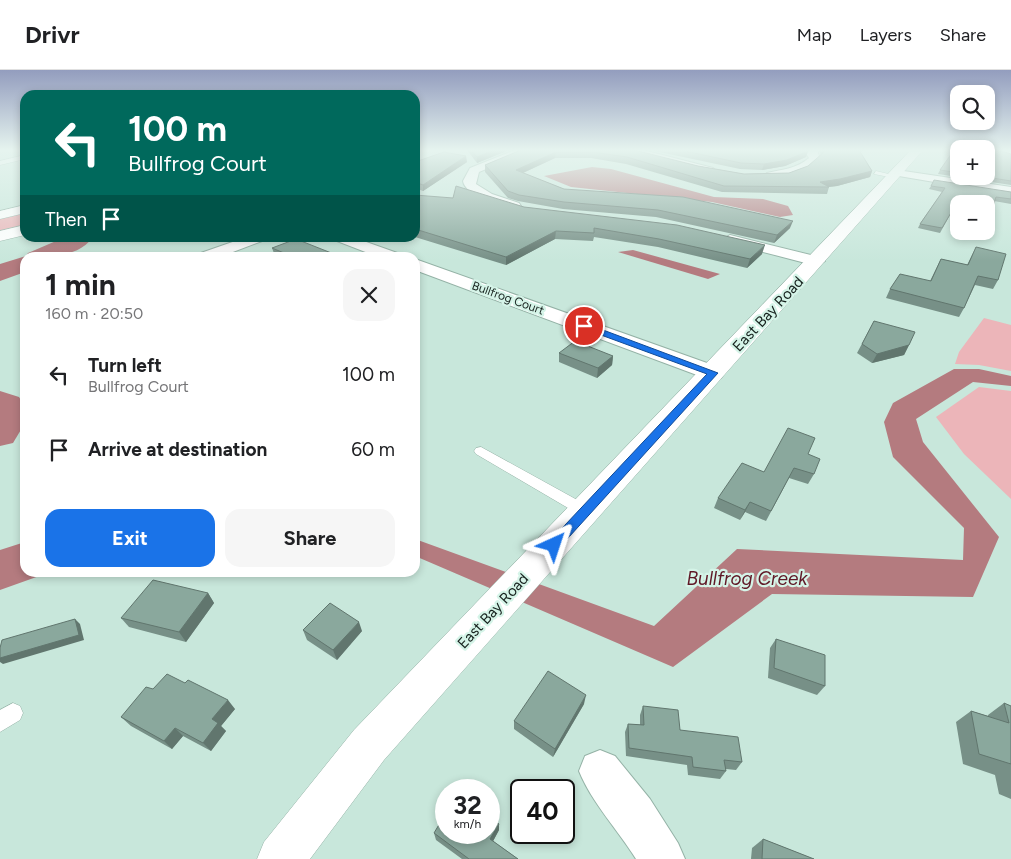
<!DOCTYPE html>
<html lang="en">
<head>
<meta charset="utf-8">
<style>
  :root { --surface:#fff; --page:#f6f6f6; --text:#202124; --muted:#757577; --line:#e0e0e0; --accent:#1a73e8 }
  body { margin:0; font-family:Figtree,sans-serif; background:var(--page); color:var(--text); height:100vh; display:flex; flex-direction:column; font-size:19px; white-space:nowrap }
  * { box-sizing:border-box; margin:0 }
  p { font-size:16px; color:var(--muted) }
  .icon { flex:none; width:28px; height:28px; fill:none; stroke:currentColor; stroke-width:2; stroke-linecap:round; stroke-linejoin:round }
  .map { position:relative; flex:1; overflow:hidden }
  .sheet { position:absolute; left:20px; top:182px; width:400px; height:325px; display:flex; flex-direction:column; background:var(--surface); border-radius:15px; box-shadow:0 2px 8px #0003 }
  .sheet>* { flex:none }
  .guide { position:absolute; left:20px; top:20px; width:400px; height:152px; border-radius:15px; box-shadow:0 2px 8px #0003; background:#00695c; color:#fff; overflow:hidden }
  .buttons { position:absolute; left:950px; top:15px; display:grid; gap:10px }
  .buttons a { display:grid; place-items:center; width:45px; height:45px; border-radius:10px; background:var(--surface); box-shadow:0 2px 8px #0003; font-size:25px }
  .speed { position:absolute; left:435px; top:709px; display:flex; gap:10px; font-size:25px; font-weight:700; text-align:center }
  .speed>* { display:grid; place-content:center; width:65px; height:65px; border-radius:50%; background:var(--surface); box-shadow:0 2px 8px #0003; line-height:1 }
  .speed small { font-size:12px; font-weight:400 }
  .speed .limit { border:2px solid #111; border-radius:8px; background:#fff; color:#111 }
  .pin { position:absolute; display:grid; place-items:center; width:42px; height:42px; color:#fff; margin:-21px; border:2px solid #fff; border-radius:50%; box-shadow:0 1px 5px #0007 }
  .me { position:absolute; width:55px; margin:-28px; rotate:42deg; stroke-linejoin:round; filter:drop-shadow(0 0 4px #0008) }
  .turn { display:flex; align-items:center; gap:18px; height:105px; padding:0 25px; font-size:22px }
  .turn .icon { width:65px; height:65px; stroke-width:2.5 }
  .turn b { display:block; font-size:35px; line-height:42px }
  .then { display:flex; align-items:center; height:48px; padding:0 25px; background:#0003; gap:10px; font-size:19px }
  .round { display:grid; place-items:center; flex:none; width:52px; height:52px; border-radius:15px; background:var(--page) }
  .overview { display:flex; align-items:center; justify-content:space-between; height:85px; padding:0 25px }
  h1 { font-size:30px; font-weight:700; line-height:38px }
  .button { display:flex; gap:10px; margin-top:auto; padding:10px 25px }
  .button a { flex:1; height:58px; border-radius:15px; background:var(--accent); color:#fff; font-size:20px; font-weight:700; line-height:58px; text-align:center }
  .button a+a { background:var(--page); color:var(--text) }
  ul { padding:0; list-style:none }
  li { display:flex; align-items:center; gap:15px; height:75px; padding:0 25px }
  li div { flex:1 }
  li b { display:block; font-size:19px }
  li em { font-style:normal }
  header { display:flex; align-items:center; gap:30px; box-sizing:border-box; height:70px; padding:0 25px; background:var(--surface); border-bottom:1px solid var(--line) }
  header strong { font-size:24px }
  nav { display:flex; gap:28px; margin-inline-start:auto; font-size:18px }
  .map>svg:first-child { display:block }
  .green { fill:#ecb5b9 }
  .water { fill:#b47b7f }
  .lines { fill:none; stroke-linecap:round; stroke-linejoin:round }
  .river { fill:#b47b7f; fill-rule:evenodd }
  .lane-casing { stroke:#94b2a6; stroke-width:1 }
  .street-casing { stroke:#94b2a6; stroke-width:2 }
  .secondary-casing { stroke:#94b2a6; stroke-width:1 }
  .highway-casing { stroke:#94b2a6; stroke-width:1 }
  .lane { fill:#fff; fill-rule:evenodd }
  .street { fill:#fff; fill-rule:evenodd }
  .secondary { fill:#fff; fill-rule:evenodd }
  .highway { fill:#fff; fill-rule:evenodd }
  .wall { fill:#779087 }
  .shaded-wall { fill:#61766e }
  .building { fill:#8aa89d; stroke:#61766e }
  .route { fill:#1a73e8; stroke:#114b97 }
  .labels { text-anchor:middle; stroke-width:4.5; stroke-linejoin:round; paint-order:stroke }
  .far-street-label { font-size:12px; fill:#16211d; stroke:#d5f4e8 }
  .street-label { font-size:15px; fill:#16211d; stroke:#d5f4e8 }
  .near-water-label { font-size:19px; font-style:italic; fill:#5f1826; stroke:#d5f4e8 }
</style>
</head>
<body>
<header>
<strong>Drivr</strong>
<nav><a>Map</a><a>Layers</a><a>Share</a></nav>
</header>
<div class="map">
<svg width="1011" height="789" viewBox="0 0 1011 789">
  <rect width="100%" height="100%" fill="#c8e7db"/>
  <g class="green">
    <polygon points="25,143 25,155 0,161 0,149"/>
    <polygon points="984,248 1011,255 1011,301 979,295 955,294 959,282"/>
    <polygon points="979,317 1011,321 1011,429 964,384 936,347"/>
  </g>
  <g class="water">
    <polygon points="592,97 611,99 714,127 763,129 788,136 793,145 780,147 712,132 571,117 544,106"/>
    <polygon points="633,180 720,204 708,209 618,182"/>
    <polygon points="954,299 979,299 1011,306 1011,316 973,312 916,349 923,372 999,467 973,527 772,524 673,597 415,486 415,469 654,556 737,479 963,490 964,458 893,387 884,352 893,333"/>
  </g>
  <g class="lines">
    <g class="river">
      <path d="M63 168H92C79 187 46 188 25 188V202L0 211V194L26 186 28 183Z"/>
      <polygon points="0,321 19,327 24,335 22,358 13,373 0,376"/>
      <polygon points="25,472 25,502 43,502 42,505 0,520 0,480"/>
    </g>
    <g class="lane-casing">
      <g id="lane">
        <polygon points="25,85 25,89 0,95 0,91"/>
        <polygon points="876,101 897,106 894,108 874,104"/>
        <polygon points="481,377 590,437 592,441 590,445 580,445 476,384 474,381 476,378"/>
        <polygon points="13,633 20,636 23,643 20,650 0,662 0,640"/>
      </g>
    </g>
    <g class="street-casing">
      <g id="street">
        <path d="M515 80H531L479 102 476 114 492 124 519 133 521 136 519 139C505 142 465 125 463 111L470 98Z"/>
        <polygon points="623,80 643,80 713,98 715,100 709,103"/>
        <path d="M804 80H817L820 89C812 100 776 116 765 105L767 103C783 99 796 99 809 88Z"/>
        <polygon points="986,80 1011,80 1011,86"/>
        <polygon points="897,100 1011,117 1011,125 893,105 893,101"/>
        <polygon points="730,165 823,188 825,191 817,196 725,172 723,169"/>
        <polygon points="244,168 264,168 262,171 217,188 193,188 195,185"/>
        <polygon points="335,168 355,168 403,185 405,188 381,188 337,171"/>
        <polygon points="415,189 721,298 724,303 721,308 713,309 705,308 415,200"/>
        <path d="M600 680 615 686 650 729 678 773 685 789H636C618 760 592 733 579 701L585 686Z"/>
      </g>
    </g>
    <g class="secondary-casing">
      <polygon id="secondary" points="911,80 923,80 384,690 310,789 257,789 264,772 354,660"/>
    </g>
    <g class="highway-casing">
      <g id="highway">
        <polygon points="25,135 25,143 0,149 0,141"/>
        <polygon points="25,155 25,165 0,171 0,161"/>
      </g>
    </g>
    <use href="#lane" class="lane"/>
    <use href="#street" class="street"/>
    <use href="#secondary" class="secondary"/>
    <use href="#highway" class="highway"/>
  </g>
  <g class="wall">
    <polygon points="467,80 509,80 477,93"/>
    <polygon points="521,80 636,82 698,96 744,104 789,103 808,96 821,85 819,80 865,80 860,82 872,101 870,107 837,116 829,117 827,124 722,122 626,94 591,88 555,88 523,103 564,119 790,158 774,173 656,147 563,139 518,131 508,128 485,102 485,95"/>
    <polygon points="650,80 808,80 808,81 806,87 785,96 762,100 740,99"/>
    <polygon points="959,80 959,106 986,106 1011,84 1011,115 938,104 940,100"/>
    <polygon points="415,92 467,92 423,121 415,118"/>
    <polygon points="931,116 1011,122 1011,134 994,131 990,146 988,151 986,151 986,134 959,134 959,147 950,145 940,163 918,158 920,154 942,122 929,119"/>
    <polygon points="415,125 524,137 762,184 747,198 658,177 594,167 593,171 555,169 506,195 415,167"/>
    <polygon points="976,177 998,210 993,219 975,215 964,238 959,247 886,228 890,219 930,211 941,189 967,195"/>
    <polygon points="272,178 344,188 278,188 275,186"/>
    <polygon points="874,251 909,275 904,285 872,293 857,283"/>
    <polygon points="559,283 613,286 612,295 597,308 559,292"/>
    <polygon points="808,384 814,404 808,414 789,408 766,451 745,442 740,450 714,438 718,428 764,402"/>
    <polygon points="208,523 214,533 186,572 129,557 121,548"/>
    <polygon points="303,560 362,561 337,590 307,570"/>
    <polygon points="776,569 825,616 817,625 768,608 770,578"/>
    <polygon points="153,619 235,639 221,656 226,661 211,681 183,666 172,679 131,656 121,647"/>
    <polygon points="1004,633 1011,636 1011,729 999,724 995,705 963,694 956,652 971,641 988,646 988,645"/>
    <polygon points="584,634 553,687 514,659 514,651"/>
    <polygon points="643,636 680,660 742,692 736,700 726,699 726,701 720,709 688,705 687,695 626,686 625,662 628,654 640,655 640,645"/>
    <polygon points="499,760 493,771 518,789 462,789 436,770 434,763"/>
    <polygon points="763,769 814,789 751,789 752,778"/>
  </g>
  <g class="shaded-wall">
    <polygon points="494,80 509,80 477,93 477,87"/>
    <polygon points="808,81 806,87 785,96 762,100 764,94"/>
    <polygon points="556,82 555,88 516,106 516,100"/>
    <polygon points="466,86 467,92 423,121 423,115"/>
    <polygon points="872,101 870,107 837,116 827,117 820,112"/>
    <polygon points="793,151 790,158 774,173 777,165"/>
    <polygon points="556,161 555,169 506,195 506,187"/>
    <polygon points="765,175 762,184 747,198 750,189"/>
    <polygon points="909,275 904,285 872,293 877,284"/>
    <polygon points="613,286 612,295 597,308 598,298"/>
    <polygon points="750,432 745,442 740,450 745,440"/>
    <polygon points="208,523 214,533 186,572 179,562"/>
    <polygon points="75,549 80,554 84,570 3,594 0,592 0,588"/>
    <polygon points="359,552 362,561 337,590 333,580"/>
    <polygon points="586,625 584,634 553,687 555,679"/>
    <polygon points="228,630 235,639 221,656 226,661 211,681 203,673 212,649"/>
    <polygon points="175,658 183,666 172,679 164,671"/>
    <polygon points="499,754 499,760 491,775 490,769"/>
  </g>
  <g class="building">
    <polygon points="471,80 494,80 477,87"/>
    <polygon points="521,80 634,80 698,96 744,104 789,103 808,96 824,82 823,80 859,80 872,101 840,109 820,112 829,117 724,116 627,87 592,82 556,82 516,100 564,119 683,127 793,151 777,165 658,140 564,132 519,125 508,121 485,95"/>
    <polygon points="680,80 808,80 808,81 787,90 764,94 741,93"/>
    <polygon points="954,80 959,80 959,103 940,100"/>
    <polygon points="986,80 998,80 1011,84 1011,111 980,106 986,106"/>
    <polygon points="444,82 466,86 423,115 415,112 415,92"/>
    <polygon points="934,110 1011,122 1011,129 996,127 990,146 986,146 986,134 959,134 959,142 952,141 942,158 920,154 945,118 931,116"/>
    <polygon points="456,116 524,137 677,155 765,175 750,189 659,169 594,158 594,163 556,161 506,187 415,159 415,125 453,128"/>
    <polygon points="296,169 344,188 296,188 272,178"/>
    <polygon points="976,177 1006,184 998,210 978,206 964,238 890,219 900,204 931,211 941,189 968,195"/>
    <polygon points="874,251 915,262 909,275 877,284 862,274"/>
    <polygon points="575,271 613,286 598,298 559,283"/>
    <polygon points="788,358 815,368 808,384 820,389 814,404 794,398 771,441 750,432 745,440 718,428 742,393 764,402"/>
    <polygon points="153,510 208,523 179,562 121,548"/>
    <polygon points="330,533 359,552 333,580 303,560"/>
    <polygon points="75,549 79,565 0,588 0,578 2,570"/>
    <polygon points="776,569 825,585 825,616 774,598"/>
    <polygon points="548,601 586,625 555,679 514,651"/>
    <polygon points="167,604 185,613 188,610 228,630 212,649 218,653 203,673 175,658 164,671 121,647 146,617 153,619"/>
    <polygon points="1004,633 1011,636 1011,694 979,684 971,641 1009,653"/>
    <polygon points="643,636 678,640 680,660 738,667 742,692 724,690 726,701 693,697 692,687 629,678 628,654 644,655"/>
    <polygon points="446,743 446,762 489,762 489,747 499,754 490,769 518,789 469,789 434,763"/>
    <polygon points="763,769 814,789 762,789"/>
  </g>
  <linearGradient id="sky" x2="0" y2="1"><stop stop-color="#939dbe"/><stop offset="0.42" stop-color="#e6f4ef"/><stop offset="1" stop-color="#e6f4ef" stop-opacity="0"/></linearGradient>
  <rect width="1011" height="191" fill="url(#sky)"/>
  <polygon class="route" points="582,254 587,254 718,303 559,478 554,480 548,475 550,471 707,304 582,258"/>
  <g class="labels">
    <g class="far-street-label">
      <text transform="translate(508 228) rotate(20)" y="4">Bullfrog Court</text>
    </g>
    <g class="street-label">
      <text transform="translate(768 244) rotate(-47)" y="5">East Bay Road</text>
      <text transform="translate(493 541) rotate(-47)" y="5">East Bay Road</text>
    </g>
    <g class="near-water-label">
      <text x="747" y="515">Bullfrog Creek</text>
    </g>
  </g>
</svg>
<div class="buttons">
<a><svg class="icon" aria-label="search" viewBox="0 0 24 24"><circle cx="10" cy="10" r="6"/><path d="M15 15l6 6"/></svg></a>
<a>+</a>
<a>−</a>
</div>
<div class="speed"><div>32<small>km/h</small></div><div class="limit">40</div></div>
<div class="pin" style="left:584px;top:256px;background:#d93025"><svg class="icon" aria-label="arrive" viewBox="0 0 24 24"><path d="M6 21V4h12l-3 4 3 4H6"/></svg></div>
<svg class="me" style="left:554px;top:475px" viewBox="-20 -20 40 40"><path d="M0-17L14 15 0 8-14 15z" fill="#1a73e8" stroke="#fff" stroke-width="4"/></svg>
<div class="guide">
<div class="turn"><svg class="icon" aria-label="left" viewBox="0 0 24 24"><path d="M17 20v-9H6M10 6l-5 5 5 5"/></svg><div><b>100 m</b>Bullfrog Court</div></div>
<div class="then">Then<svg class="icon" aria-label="arrive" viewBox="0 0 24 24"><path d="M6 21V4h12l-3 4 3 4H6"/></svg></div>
</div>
<section class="sheet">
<div class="overview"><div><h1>1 min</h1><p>160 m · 20:50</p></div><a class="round"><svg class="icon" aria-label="close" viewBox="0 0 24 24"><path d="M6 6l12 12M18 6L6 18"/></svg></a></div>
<ul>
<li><svg class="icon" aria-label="left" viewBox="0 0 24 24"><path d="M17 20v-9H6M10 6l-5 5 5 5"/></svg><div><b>Turn left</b><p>Bullfrog Court</p></div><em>100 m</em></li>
<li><svg class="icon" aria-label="arrive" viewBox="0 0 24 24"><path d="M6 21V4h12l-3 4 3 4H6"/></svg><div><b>Arrive at destination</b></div><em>60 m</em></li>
</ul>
<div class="button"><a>Exit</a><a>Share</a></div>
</section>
</div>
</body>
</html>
